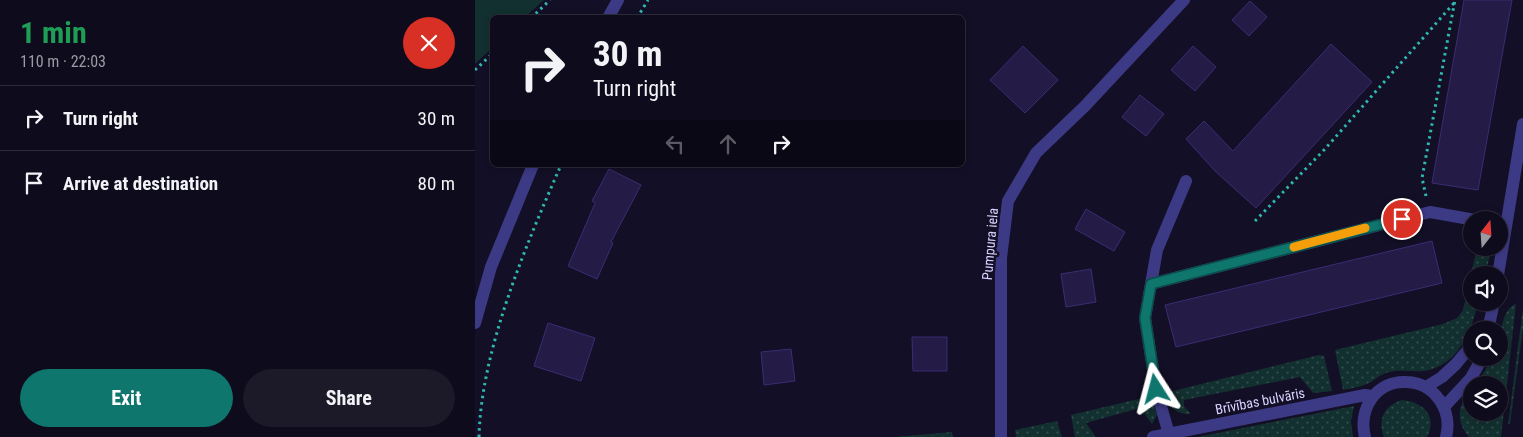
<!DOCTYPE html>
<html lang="en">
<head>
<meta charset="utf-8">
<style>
  :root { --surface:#0e0b1c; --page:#1c1929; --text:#f1f3f6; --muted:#9b9ba3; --line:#2e2b3b; --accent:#0f766e }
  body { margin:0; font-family:"Roboto Condensed",sans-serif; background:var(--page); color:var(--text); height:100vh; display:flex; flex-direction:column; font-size:19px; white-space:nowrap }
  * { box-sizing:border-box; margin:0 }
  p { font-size:16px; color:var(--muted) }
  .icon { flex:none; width:28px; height:28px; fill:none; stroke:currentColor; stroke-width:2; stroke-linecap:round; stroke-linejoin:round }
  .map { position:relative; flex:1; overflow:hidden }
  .side { display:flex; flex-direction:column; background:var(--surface); width:475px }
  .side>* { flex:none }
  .top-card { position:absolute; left:15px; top:15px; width:475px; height:152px; border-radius:8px; box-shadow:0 2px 8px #0003,0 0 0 1px var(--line); background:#0e0b1c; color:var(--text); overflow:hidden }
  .needle { width:32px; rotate:17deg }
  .fabs { position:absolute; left:988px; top:211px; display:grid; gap:10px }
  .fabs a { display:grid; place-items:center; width:45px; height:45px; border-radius:50%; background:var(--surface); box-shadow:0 2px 8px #0003,0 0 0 1px var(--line); font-size:25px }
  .pin { position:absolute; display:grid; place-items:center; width:42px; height:42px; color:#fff; margin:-21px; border:2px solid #fff; border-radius:50%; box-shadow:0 1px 5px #0007 }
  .me { position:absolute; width:55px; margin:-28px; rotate:351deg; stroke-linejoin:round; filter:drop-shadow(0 0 4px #0008) }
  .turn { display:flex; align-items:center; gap:18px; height:105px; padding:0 20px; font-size:22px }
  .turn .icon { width:65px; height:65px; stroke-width:2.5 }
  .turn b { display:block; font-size:35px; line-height:42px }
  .lanes { display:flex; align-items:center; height:48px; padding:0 20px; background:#0003; justify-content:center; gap:25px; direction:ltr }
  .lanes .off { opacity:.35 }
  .round { display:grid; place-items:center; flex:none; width:52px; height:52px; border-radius:26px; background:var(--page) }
  .summary { display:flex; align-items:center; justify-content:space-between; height:85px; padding:0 20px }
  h1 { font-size:30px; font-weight:700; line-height:38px; color:#1e9e55 }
  .primary-button { display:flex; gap:10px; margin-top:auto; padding:10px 20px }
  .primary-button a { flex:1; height:58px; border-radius:30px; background:var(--accent); color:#fff; font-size:20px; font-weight:700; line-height:58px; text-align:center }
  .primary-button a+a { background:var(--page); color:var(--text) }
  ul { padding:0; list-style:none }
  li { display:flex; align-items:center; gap:15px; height:65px; padding:0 20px; border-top:1px solid var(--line) }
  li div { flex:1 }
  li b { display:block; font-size:19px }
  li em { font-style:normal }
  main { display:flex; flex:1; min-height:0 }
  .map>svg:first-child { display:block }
  .grass { fill:url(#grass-dots) }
  .garden { fill:#12302f }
  .building { fill:#241b47; stroke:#3b2d73 }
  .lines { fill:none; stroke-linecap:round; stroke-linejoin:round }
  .path { stroke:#2fb8b0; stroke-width:3; stroke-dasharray:2.5 4; stroke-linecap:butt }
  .service { stroke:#3d3a85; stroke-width:12 }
  .minor { stroke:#3d3a85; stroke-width:12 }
  .route-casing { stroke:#0a4d48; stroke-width:12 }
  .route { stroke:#0f766e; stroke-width:9 }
  .slow { stroke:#f59e0b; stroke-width:9 }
  .labels { text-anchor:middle; stroke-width:5; stroke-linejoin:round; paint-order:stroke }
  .street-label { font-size:14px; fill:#d9d4ff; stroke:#130f26 }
</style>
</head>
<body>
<main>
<section class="side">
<div class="summary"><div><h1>1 min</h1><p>110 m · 22:03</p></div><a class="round" style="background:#d93025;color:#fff"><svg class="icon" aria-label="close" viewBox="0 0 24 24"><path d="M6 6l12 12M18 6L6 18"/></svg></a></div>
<ul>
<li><svg class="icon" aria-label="right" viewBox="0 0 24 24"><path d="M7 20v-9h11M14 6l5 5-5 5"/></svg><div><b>Turn right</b></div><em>30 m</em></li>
<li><svg class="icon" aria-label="arrive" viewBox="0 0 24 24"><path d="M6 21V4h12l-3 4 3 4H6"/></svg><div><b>Arrive at destination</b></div><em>80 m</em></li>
</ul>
<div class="primary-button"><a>Exit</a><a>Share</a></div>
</section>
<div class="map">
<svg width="1048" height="437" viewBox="0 0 1048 437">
  <defs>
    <pattern id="grass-dots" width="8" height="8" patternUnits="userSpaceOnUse" patternTransform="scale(1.25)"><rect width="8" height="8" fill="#12302f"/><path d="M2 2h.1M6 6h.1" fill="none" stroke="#344d4e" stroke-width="1.8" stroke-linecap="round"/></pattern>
  </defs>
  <rect width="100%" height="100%" fill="#130f26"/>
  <g class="grass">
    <path d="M1002 248H1017L1010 275H996V302L1003 303C996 332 983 366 949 371 937 372 926 369 914 372 906 374 901 379 894 383 886 387 877 388 868 390L860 350 968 324 982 318 988 310Z"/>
    <path d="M1041 304 1026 437H994C980 421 983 404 996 388V412H1024V385H999L1009 372 1017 358H1024C1024 343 1025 309 1041 304Z"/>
    <polygon points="1048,308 1048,328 1035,424 1033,424"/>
    <path d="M844 355 849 356 857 391 838 393 825 377 709 400V406L716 414C701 415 693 406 690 393Z"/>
    <polygon points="676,396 682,415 677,424 665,408 611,423 621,437 600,437 596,415"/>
    <path d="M927 400C948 402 963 416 952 437H909L908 435C903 418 910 405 927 400Z"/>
    <polygon points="879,406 876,421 878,437 722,437"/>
    <polygon points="582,421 587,437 541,437 540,430"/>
    <polygon points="477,432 478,437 419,437"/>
  </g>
  <polygon class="garden" points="0,0 69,0 50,17 18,18 17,48 0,64"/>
  <g class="building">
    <polygon points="989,0 1037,0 1003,190 957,183"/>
    <polygon points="775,1 792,17 774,36 757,20"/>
    <polygon points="856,44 897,82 781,208 740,171 711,139 729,121 758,151"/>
    <polygon points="548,46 583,80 550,113 515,80"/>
    <polygon points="718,46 741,67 720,91 696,70"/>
    <polygon points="665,95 689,114 671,136 647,117"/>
    <polygon points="134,169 166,185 136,242 138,243 122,279 93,266 120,203 117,201"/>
    <polygon points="611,209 650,232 639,251 600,229"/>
    <polygon points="957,241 967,283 701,347 690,305"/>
    <polygon points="616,269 621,302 591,307 586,274"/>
    <polygon points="73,323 120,338 106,381 59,366"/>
    <polygon points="437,337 472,337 472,371 438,371"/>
    <polygon points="316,349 320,381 289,385 286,352"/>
  </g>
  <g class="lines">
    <g class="path">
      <polyline points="56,18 75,0"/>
      <polyline points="162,18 173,0"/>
      <polyline points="0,70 18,53"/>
      <polyline points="951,196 947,178 980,0"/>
      <polyline points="780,221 849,150 979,3"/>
      <path d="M4 437C6 350 51 245 86 165"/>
    </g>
    <g class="service">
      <polyline points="676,284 955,212 1000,220"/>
      <polyline points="694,434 681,389 670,318 682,250 711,181"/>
    </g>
    <g class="minor">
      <polyline points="133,18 143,0"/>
      <polyline points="1023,275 1048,124"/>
      <polyline points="0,323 16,267 58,165"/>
      <polyline points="1013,330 1019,302"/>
      <polyline points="951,387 967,377 981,364 996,346"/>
      <polyline points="969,407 996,378 1007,358"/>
      <polyline points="526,437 526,258 533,201 561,153 610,106 709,0"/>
      <polyline points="678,437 890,395 897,396"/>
      <path d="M890 437C883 409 901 380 932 382 960 383 978 411 971 437"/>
    </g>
  </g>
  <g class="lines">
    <g class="route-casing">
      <polyline id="route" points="681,389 670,318 676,284 927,219"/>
    </g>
    <use href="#route" class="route"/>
    <polyline class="slow" points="819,247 890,228"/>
  </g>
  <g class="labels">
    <g class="street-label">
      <text transform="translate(515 244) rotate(-85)" y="5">Pumpura iela</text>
      <text transform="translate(785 401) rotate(-11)" y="5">Brīvības bulvāris</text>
    </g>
  </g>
</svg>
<div class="fabs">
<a><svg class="needle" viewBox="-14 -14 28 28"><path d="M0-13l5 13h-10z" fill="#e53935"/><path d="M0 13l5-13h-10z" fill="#9b9ba3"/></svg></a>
<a><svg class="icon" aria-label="sound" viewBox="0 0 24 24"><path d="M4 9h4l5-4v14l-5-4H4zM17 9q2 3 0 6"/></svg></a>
<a><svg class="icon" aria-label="search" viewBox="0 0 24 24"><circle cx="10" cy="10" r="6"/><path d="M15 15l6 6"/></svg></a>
<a><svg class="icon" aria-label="layers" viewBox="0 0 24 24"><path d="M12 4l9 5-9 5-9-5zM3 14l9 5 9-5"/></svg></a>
</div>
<div class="pin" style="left:927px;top:219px;background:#d93025"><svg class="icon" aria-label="arrive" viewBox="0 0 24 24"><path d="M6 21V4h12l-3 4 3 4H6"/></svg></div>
<svg class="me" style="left:681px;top:389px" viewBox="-20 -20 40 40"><path d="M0-17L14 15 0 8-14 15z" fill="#0f766e" stroke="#fff" stroke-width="4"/></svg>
<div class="top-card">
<div class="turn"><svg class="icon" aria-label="right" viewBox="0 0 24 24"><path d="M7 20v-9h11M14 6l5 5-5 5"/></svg><div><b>30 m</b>Turn right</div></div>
<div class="lanes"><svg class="icon off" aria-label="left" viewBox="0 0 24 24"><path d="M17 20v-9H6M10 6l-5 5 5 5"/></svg><svg class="icon off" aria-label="ahead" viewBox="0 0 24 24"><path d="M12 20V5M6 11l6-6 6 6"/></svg><svg class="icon" aria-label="right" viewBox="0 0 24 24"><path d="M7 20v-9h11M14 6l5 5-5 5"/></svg></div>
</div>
</div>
</main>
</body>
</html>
